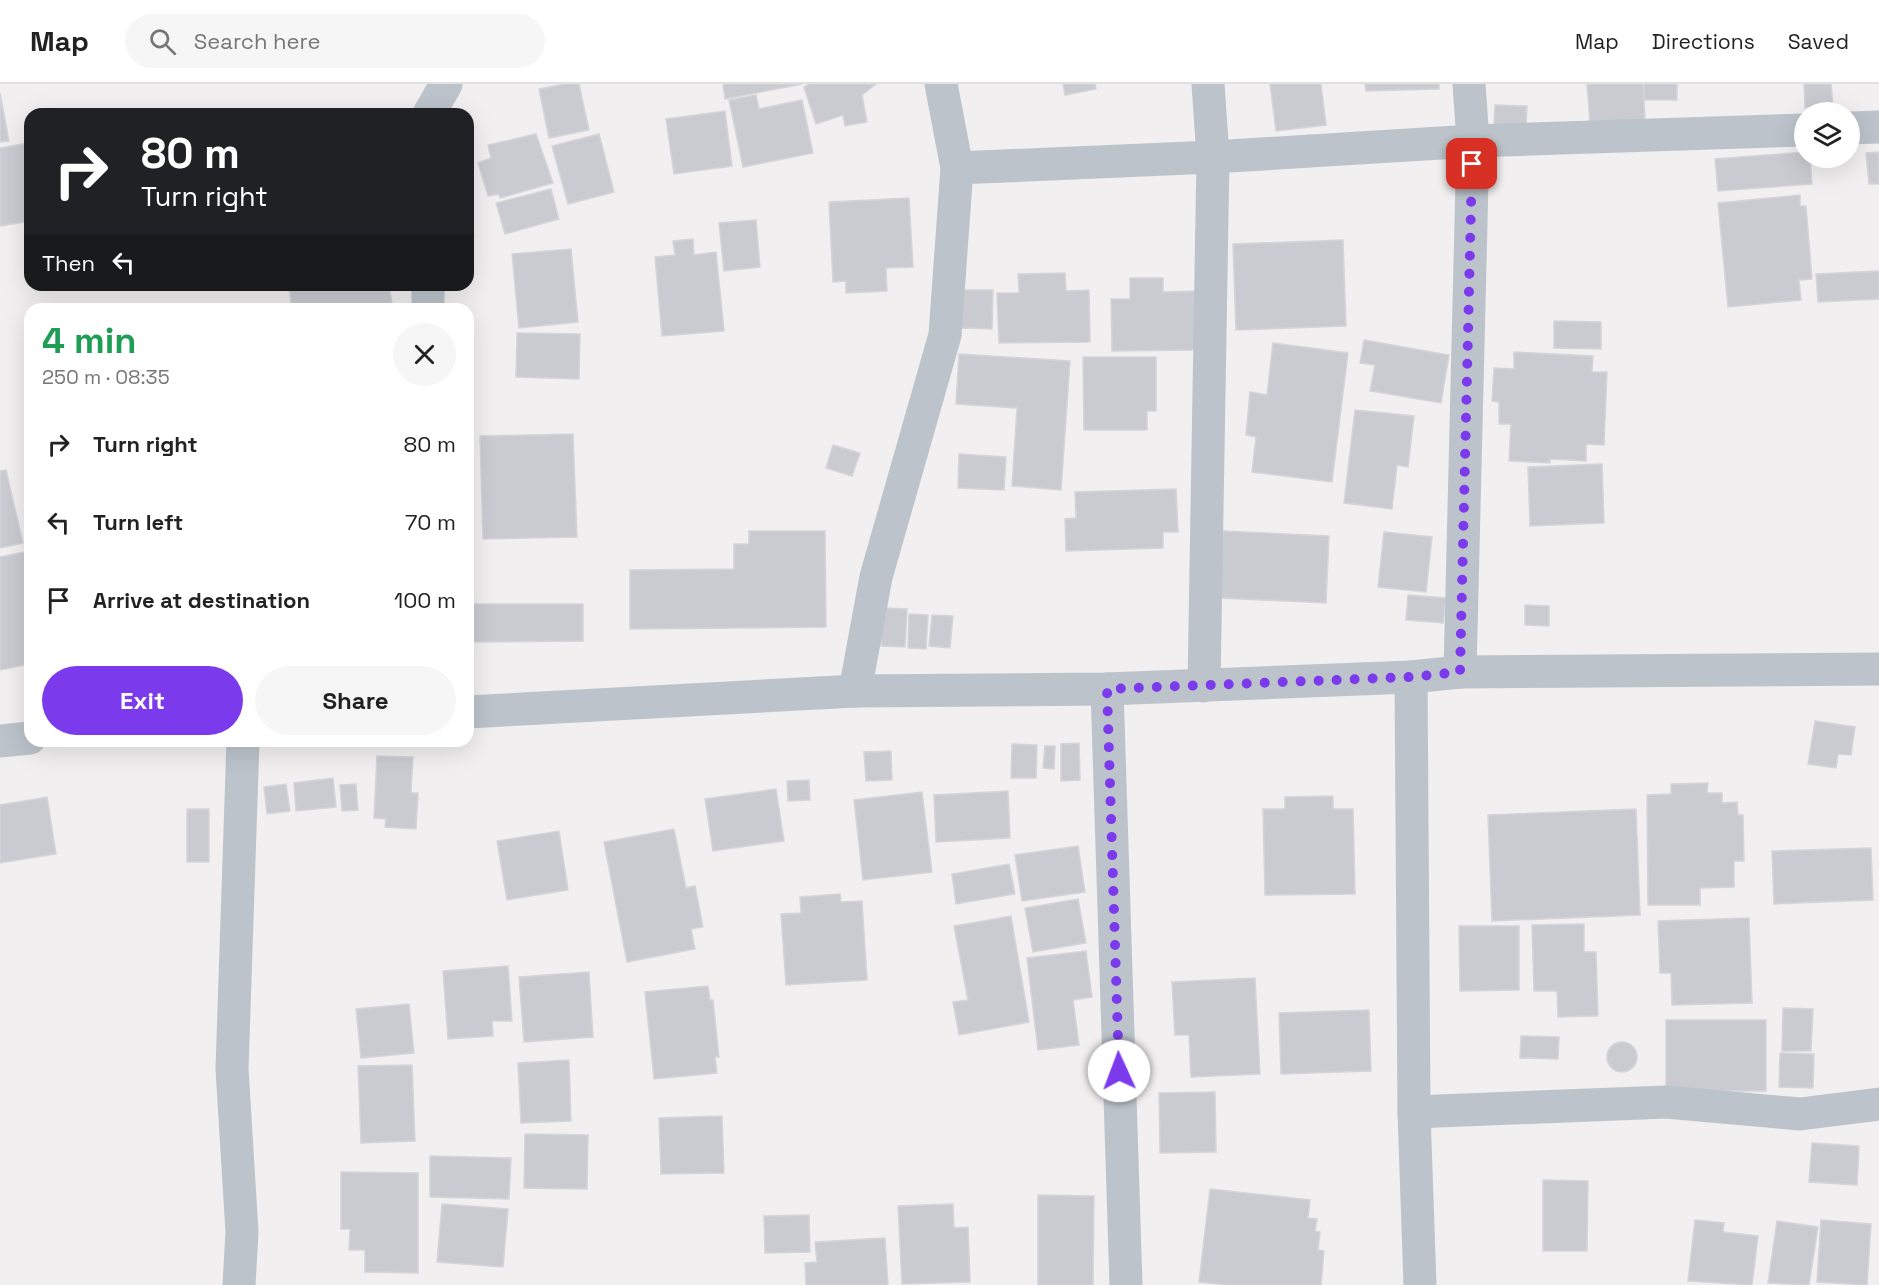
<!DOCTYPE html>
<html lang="en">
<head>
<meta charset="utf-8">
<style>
  :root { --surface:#fff; --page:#f6f6f6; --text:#222; --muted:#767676; --line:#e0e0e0; --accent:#7c3aed }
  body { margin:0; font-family:"Space Grotesk",sans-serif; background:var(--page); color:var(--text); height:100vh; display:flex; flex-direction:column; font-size:22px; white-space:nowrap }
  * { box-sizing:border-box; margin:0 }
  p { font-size:20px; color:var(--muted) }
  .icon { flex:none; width:33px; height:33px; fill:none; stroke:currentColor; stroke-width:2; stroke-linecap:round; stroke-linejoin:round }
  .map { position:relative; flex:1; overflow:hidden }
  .drawer { position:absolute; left:24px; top:219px; width:450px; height:444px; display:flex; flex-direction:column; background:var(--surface); border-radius:18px; box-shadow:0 6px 24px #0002 }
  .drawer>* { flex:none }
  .guide { position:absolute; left:24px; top:24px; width:450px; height:183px; border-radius:18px; box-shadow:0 6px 24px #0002; background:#202124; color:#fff; overflow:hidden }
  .controls { position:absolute; left:1794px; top:18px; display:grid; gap:12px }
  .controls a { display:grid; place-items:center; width:66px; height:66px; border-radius:50%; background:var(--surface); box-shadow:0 6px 24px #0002; font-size:30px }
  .pin { position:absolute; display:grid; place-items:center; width:51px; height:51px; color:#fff; margin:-26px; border-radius:12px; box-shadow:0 3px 9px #0006 }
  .me { position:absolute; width:66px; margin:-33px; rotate:358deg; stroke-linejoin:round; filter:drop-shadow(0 0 4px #0008) }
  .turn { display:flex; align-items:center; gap:21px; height:126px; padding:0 18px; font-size:27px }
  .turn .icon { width:78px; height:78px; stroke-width:2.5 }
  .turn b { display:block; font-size:42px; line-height:51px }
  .then { display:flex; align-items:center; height:57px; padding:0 18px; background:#0003; gap:12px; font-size:22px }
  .round { display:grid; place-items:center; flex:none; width:63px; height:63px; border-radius:32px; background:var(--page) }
  .headline { display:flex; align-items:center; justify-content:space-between; height:102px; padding:0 18px }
  h1 { font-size:36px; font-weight:800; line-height:45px; color:#1e9e55 }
  .button { display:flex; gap:12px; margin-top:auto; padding:12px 18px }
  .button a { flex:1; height:69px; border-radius:36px; background:var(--accent); color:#fff; font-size:24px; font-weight:800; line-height:69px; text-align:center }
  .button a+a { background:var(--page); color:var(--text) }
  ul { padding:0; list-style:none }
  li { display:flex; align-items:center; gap:18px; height:78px; padding:0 18px }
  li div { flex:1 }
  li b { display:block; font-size:22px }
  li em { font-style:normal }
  header { display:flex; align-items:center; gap:36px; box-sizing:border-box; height:84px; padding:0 30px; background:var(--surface); border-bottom:2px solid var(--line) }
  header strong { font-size:28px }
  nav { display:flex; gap:33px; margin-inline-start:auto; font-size:21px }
  .search { width:420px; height:54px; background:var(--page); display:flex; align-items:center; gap:15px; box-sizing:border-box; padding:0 21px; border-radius:33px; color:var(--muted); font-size:22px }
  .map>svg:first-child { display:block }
  .building { fill:#c9cbd1; stroke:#d4d5da; stroke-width:1.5 }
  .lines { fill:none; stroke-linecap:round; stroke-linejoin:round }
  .minor { stroke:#bcc3ca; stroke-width:33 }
  .tertiary { stroke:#bcc3ca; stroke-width:33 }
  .route { stroke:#7c3aed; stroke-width:10; stroke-dasharray:0 18 }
</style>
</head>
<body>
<header>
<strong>Map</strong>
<div class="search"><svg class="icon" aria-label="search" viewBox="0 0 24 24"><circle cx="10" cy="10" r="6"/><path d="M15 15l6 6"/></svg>Search here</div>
<nav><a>Map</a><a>Directions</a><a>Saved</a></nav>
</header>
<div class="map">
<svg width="1879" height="1201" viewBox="0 0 1879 1201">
  <rect width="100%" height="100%" fill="#f1efef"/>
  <g class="building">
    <polygon points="565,0 579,0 589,46 549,54 539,5"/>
    <polygon points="723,0 802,0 725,15"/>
    <polygon points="809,0 876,0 862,11 867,38 845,42 843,31 816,40 804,3"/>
    <polygon points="1063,0 1095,0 1096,5 1065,11"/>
    <polygon points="1270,0 1321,0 1326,41 1276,47"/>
    <polygon points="1365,0 1439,0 1439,5 1366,7"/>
    <polygon points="1587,0 1643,0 1645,36 1590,39"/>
    <rect x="1644" y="0" width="33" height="16"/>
    <polygon points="1804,0 1831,0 1833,21 1805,24"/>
    <polygon points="0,9 9,57 0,58"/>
    <polygon points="756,11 759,25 802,16 813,69 743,83 729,16"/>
    <polygon points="1495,21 1527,22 1526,42 1494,41"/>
    <polygon points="725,27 732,82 674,90 666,35"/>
    <polygon points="536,50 553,99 500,114 499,110 488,112 478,79 491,74 488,61"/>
    <polygon points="599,50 614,108 568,120 552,62"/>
    <polygon points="29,59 30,137 0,142 0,64"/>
    <polygon points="1804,68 1804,74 1810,74 1812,100 1718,107 1715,75"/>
    <polygon points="1879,68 1879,100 1869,100 1866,69"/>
    <polygon points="551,105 559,135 505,150 496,119"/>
    <polygon points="1800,111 1800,122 1806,122 1812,195 1799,196 1801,216 1728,223 1718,119"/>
    <polygon points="909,114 913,183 886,184 887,207 846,209 846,197 833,198 829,118"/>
    <polygon points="756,136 760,183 724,187 719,139"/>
    <polygon points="693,155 694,171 716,168 724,247 662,252 655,173 675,171 673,157"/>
    <polygon points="1343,156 1346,242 1236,246 1233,160"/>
    <polygon points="571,165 578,238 519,244 512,170"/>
    <polygon points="1879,187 1879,215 1818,218 1816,190"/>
    <polygon points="1065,189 1066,207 1089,206 1090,258 999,259 997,209 1019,209 1018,190"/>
    <polygon points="1130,194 1163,194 1163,208 1196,207 1196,266 1112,267 1111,215 1130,215"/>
    <polygon points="289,201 389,201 393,225 292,225"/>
    <polygon points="961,206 993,206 992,245 960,244"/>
    <polygon points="1554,237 1601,238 1601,265 1554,264"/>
    <polygon points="517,249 580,250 579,295 516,293"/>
    <polygon points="1364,256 1449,271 1441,319 1370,307 1375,281 1360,279"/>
    <polygon points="1273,259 1348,269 1332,398 1252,388 1256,353 1246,351 1250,308 1267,311"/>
    <polygon points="1514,268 1593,272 1592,288 1607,288 1604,361 1586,360 1586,377 1550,375 1550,379 1509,377 1511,340 1499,340 1499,318 1492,317 1494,284 1514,285"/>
    <polygon points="959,270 1070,277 1061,406 1012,402 1017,324 956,320"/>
    <polygon points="1083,273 1156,273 1156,327 1147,327 1147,346 1084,346"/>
    <polygon points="1355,326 1414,332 1408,383 1397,381 1392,425 1344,419"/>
    <polygon points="573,350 577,453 483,455 480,352"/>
    <polygon points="833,361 860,369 852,392 826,384"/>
    <polygon points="959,370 1006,373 1004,406 958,404"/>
    <polygon points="1602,380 1604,439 1530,442 1528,383"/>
    <polygon points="6,386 23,459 0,464 0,387"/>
    <polygon points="1176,405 1178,448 1163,448 1163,464 1066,467 1065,435 1076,434 1075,408"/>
    <polygon points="749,447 825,447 826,543 630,545 630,486 734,485 734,460 749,460"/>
    <polygon points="1223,447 1329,452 1326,519 1220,514"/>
    <polygon points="1384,448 1432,453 1426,508 1378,503"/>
    <polygon points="30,467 30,580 0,586 0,473"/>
    <polygon points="1408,511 1446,514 1443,539 1406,536"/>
    <polygon points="472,520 583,520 583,557 472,558"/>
    <polygon points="1525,521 1549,522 1549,542 1525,541"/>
    <polygon points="882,524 907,525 905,563 881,562"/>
    <polygon points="909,530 928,531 926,565 908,564"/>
    <polygon points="932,531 953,532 950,564 929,562"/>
    <polygon points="1815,637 1855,643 1851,671 1838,670 1836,684 1808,680"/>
    <polygon points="1079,659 1080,696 1061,697 1061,660"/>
    <polygon points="1012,660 1037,661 1036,694 1011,694"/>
    <polygon points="1045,662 1055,662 1054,685 1043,684"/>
    <polygon points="891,667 892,696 866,697 864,668"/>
    <polygon points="377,672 413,673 411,709 418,709 416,745 385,743 386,735 374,734"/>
    <polygon points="333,694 336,723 296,727 294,699"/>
    <polygon points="809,696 810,716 788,717 787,697"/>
    <polygon points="1708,699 1707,709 1722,709 1722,719 1737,718 1738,731 1743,731 1744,777 1734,777 1734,803 1700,804 1700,821 1648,821 1647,711 1671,710 1671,700"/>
    <polygon points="286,700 290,727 267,730 264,703"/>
    <polygon points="356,700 358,726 342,727 340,701"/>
    <polygon points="776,705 784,757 713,767 705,715"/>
    <polygon points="1008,707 1010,754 936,758 934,711"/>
    <polygon points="922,708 932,788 863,796 854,716"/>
    <polygon points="1333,712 1333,725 1353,725 1355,810 1265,811 1263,725 1285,725 1285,713"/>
    <polygon points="47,713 56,770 0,779 0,721"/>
    <rect x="187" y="725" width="22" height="53"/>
    <polygon points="1636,725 1640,831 1492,837 1488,731"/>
    <polygon points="674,745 686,804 695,802 703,843 691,845 695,865 627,878 604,758"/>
    <polygon points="559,747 568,806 507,816 497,757"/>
    <polygon points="1078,762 1085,808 1022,817 1015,771"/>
    <polygon points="1871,764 1873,816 1774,820 1772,767"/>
    <polygon points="1009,780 1015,810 956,820 952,790"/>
    <polygon points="840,810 841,818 862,817 867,896 786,901 781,830 801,829 800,813"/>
    <polygon points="1078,815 1086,859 1033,868 1025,824"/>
    <polygon points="1011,832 1029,938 959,951 953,918 968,916 954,842"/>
    <polygon points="1749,834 1752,919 1672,921 1671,889 1660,889 1658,837"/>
    <polygon points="1584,840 1584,868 1596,868 1598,932 1558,933 1557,907 1534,907 1532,841"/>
    <polygon points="1459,842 1519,842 1519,906 1460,907"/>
    <polygon points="1086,867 1092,913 1073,916 1079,961 1038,966 1027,874"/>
    <polygon points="508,882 512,937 492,937 493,952 448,955 443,887"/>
    <polygon points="589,888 593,953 524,958 519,893"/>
    <polygon points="1255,894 1260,990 1191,993 1189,951 1175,951 1172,898"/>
    <polygon points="708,902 710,916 713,916 719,973 715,973 717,989 654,995 645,908"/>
    <polygon points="409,920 414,969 361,974 356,925"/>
    <polygon points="1783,924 1813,925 1811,967 1782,967"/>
    <polygon points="1369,926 1371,987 1281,990 1279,929"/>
    <rect x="1666" y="936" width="100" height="71"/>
    <polygon points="1521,952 1559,953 1558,975 1520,974"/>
    <circle cx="1622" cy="973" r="15"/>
    <polygon points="1780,969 1814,970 1813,1004 1779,1003"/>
    <polygon points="569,976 571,1037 521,1039 518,979"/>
    <polygon points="412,981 415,1057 361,1059 358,982"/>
    <polygon points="1215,1008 1216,1068 1160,1069 1159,1009"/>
    <polygon points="722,1032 724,1089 661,1090 659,1034"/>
    <polygon points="525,1050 588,1051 587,1105 524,1104"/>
    <polygon points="1812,1059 1859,1062 1857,1101 1809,1098"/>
    <polygon points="430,1072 511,1074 509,1115 430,1113"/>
    <polygon points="341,1088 418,1089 418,1189 365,1188 365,1166 349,1166 350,1145 341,1145"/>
    <polygon points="1543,1096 1588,1097 1587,1167 1543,1167"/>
    <polygon points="1210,1105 1310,1116 1308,1134 1317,1135 1315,1147 1320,1148 1318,1166 1324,1167 1321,1201 1228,1201 1199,1198"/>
    <polygon points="1038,1111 1094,1112 1093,1201 1038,1201"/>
    <polygon points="442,1120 508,1125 503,1183 437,1178"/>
    <polygon points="953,1120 954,1144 968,1143 970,1198 902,1200 898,1122"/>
    <polygon points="809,1131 810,1168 765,1169 764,1132"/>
    <polygon points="1695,1136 1724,1139 1723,1148 1758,1152 1752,1201 1688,1197"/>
    <polygon points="1821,1136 1871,1140 1867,1201 1817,1198"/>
    <polygon points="1777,1137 1818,1143 1809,1201 1768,1199"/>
    <polygon points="885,1154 888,1201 806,1201 805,1179 817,1178 815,1158"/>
  </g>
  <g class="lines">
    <g class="minor">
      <polyline points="429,30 446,0"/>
      <polyline points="1850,44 1879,43"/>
      <polyline points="957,84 1213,73 1473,57 1804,46"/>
      <polyline points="428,201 428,225"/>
      <polyline points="1460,588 1473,57 1469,0"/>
      <polyline points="1411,593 1414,1028 1420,1201"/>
      <polyline points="1204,602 1213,73 1208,0"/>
      <polyline points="1107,605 1126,1201"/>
      <polyline points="855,607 876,493 945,251 957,84 941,0"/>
      <polyline points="1414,1028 1666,1018 1800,1030 1879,1020"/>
      <polyline points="239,1201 242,1148 232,985 243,657"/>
    </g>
    <g class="tertiary">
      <polyline points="468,628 855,607 1107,605 1411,593 1460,588 1879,585"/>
      <polyline points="0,657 30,654"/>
    </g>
  </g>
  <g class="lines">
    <polyline class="route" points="1119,987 1107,605 1411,593 1460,588 1472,80"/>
  </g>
</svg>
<div class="controls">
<a><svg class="icon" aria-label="layers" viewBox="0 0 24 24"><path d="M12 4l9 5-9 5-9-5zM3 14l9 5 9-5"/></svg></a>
</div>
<div class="pin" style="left:1472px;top:80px;background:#d93025"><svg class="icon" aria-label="arrive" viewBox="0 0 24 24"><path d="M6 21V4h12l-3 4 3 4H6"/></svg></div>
<svg class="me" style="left:1119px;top:987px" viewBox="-20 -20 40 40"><circle r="19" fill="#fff"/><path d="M0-13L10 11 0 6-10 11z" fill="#7c3aed"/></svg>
<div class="guide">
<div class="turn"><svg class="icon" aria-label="right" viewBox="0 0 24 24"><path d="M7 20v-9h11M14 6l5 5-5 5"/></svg><div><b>80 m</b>Turn right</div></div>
<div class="then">Then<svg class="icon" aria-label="left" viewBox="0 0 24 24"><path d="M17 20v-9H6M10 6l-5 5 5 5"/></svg></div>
</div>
<section class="drawer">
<div class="headline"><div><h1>4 min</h1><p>250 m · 08:35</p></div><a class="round"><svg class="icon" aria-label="close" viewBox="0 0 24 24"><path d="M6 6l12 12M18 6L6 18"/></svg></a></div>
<ul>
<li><svg class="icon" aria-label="right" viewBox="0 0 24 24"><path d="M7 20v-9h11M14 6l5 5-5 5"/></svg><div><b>Turn right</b></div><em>80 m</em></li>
<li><svg class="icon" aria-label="left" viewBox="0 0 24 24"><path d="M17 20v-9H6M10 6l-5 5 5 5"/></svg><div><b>Turn left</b></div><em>70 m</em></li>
<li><svg class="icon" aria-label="arrive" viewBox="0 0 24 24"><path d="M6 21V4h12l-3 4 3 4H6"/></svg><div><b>Arrive at destination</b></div><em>100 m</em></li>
</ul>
<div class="button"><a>Exit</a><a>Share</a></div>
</section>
</div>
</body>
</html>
